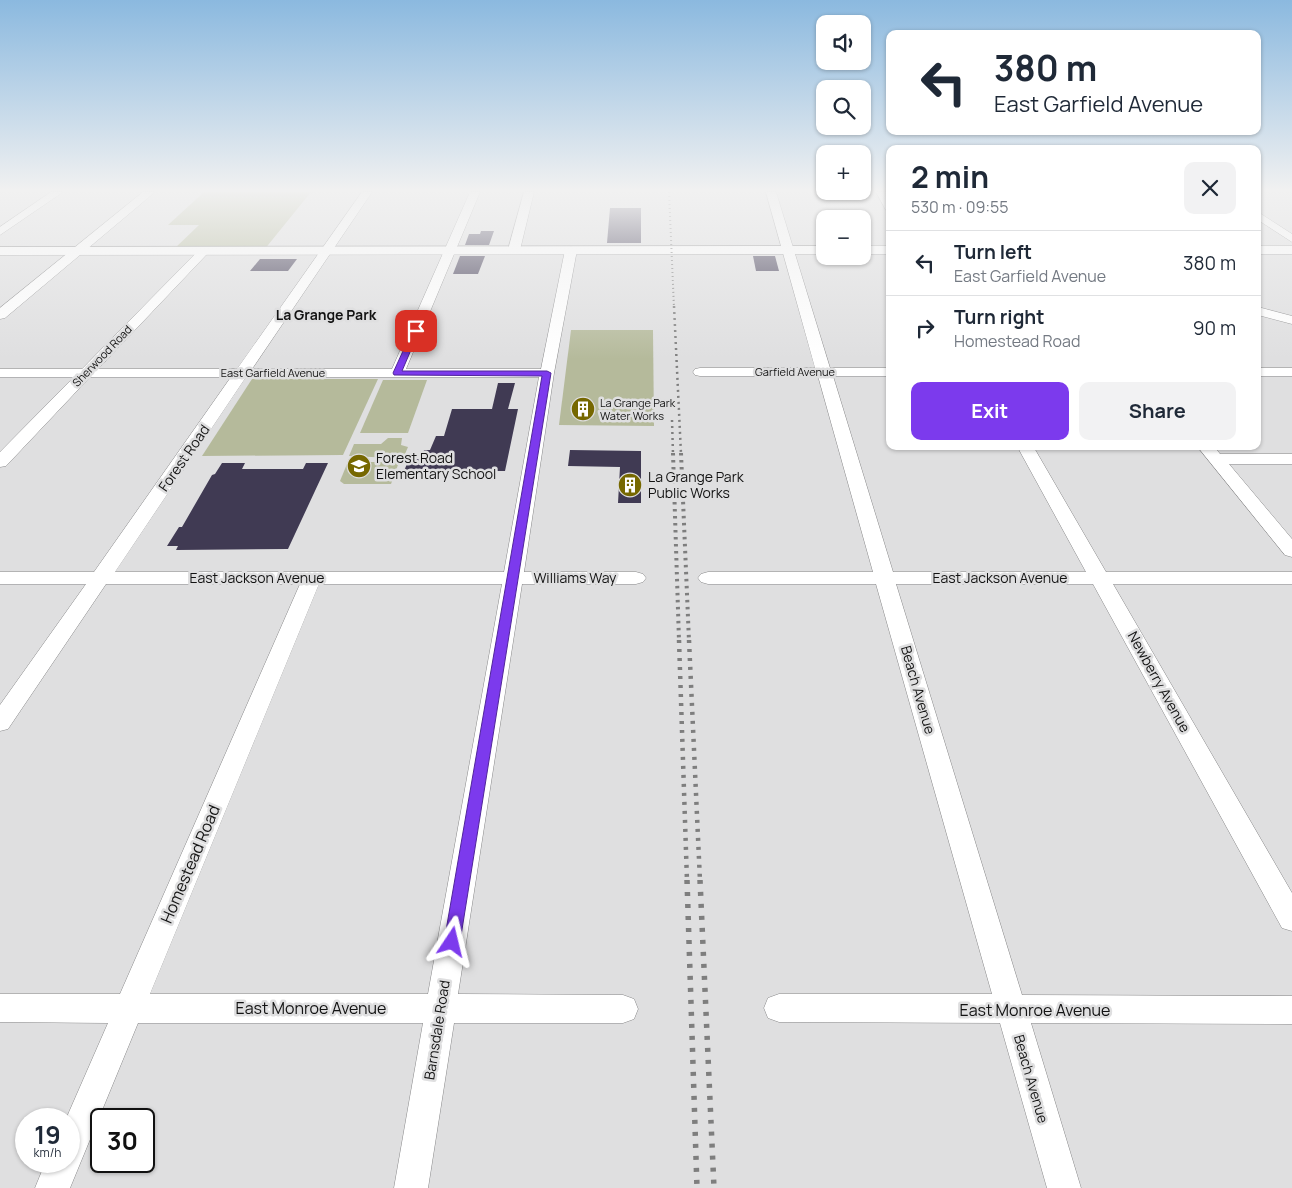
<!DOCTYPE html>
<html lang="en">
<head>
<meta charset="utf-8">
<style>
  :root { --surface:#fff; --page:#f2f2f3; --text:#1f2937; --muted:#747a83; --line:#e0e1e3; --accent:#7c3aed }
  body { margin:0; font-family:Manrope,sans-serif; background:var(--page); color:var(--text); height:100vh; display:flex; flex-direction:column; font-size:19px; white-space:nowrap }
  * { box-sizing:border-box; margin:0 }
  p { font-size:16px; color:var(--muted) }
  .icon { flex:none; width:28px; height:28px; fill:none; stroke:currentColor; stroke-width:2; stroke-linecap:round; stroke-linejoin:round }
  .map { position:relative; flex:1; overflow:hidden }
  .side { position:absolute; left:886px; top:145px; width:375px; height:305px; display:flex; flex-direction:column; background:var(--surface); border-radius:10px; box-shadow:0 1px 4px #0004 }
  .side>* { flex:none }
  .guide { position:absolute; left:886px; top:30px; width:375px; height:105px; border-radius:10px; box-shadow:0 1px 4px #0004; background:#fff; color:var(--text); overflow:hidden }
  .controls { position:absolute; left:816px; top:15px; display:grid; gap:10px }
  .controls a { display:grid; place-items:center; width:55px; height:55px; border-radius:10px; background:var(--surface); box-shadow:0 1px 4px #0004; font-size:25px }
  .speed { position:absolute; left:15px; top:1108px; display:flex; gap:10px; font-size:25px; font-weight:700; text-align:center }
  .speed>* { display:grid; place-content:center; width:65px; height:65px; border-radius:50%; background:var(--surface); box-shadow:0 1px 4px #0004; line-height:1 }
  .speed small { font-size:12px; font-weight:400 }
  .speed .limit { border:2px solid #111; border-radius:8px; background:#fff; color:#111 }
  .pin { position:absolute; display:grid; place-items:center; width:42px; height:42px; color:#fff; margin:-21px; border-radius:10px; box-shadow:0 2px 8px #0006 }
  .me { position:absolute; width:55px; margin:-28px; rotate:10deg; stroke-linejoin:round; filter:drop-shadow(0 0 4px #0008) }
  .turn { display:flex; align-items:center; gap:18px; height:105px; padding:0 25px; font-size:22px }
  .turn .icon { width:65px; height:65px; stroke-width:2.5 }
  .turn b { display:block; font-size:35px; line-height:42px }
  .round { display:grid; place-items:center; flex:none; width:52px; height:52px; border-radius:10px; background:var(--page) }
  .summary { display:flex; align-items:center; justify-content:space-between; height:85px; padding:0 25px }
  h1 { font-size:30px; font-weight:700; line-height:38px }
  .button { display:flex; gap:10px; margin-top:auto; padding:10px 25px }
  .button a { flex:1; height:58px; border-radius:10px; background:var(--accent); color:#fff; font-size:20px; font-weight:700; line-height:58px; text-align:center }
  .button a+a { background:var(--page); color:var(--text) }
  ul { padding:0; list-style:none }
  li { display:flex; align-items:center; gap:15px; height:65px; padding:0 25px; border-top:1px solid var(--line) }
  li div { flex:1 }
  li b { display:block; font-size:19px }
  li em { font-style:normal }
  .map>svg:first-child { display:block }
  .green { fill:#b5ba9b }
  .building { fill:#403a53 }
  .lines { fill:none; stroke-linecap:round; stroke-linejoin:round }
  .minor-casing { stroke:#888889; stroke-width:1 }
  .major-casing { stroke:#888889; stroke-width:1 }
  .minor { fill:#fff; fill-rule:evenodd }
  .major { fill:#fff; fill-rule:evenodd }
  .rail-far4 { stroke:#7e7e7e; stroke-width:2; stroke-dasharray:1 3; stroke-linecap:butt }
  .rail-far3 { stroke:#7e7e7e; stroke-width:2.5; stroke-dasharray:2 4; stroke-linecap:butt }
  .rail-far2 { stroke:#7e7e7e; stroke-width:4; stroke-dasharray:2.5 4.5; stroke-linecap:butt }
  .rail-far1 { stroke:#7e7e7e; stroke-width:4.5; stroke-dasharray:3 6; stroke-linecap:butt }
  .rail { stroke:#7e7e7e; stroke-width:5.5; stroke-dasharray:4 8; stroke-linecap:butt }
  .route { fill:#7c3aed; stroke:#51269a }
  .labels { text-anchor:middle; stroke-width:5; stroke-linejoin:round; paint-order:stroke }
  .far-street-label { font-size:11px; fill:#131313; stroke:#dfdfe0 }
  .far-poi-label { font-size:11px; fill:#131313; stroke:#dfdfe0; text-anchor:start }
  .far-quarter-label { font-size:14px; font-weight:bold; fill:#131313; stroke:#dfdfe0 }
  .street-label { font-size:14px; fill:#131313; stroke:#dfdfe0 }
  .poi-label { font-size:14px; fill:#131313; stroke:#dfdfe0; text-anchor:start }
  .near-street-label { font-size:16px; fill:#131313; stroke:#dfdfe0 }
</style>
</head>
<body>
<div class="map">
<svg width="1292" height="1188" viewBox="0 0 1292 1188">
  <rect width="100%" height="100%" fill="#dfdfe0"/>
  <g class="green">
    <polygon points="204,192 311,192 264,250 174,249 199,225 168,225"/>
    <polygon points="571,330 653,330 654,426 559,425"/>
    <polygon points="252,379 378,379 343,455 202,456"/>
    <polygon points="383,380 427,380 408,433 360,433"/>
    <polygon points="388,438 402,438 401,445 408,447 405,454 394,458 349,456 354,444 381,444"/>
    <polygon points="352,462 399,462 391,484 344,484 340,481 347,464"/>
  </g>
  <g class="building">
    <polygon points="610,208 641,208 641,243 607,243"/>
    <polygon points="481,231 494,231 489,245 465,245 469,234 480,234"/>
    <polygon points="460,256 485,256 478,274 453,274"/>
    <polygon points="753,256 775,256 779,271 756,271"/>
    <polygon points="260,259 297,259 288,271 250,271"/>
    <polygon points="498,383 515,383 508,409 518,409 505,471 404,471 409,459 421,459 424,450 430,450 436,436 444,436 452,409 492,409"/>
    <polygon points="570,450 641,451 641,503 618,503 620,467 568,466"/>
    <polygon points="222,463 245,463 242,469 303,469 306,463 328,463 288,549 176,550 178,546 167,546 179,527 182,527 212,475 215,474"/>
  </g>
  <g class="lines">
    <g class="minor-casing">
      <g id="minor">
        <polygon points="51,192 63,192 0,235 0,227"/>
        <polygon points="143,192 155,192 5,318 0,319 0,308"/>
        <path d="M362 192H372L252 369H392L470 192H480L406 369H541L565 250 571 247 577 250 554 373 524 572H636L643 574 646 578 643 582 636 584H522L458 994 623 995 634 999 638 1009 634 1019 623 1023H454L428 1188H394L423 1023H138L70 1188H35L46 1161H69V1119H66L108 1023 0 1022V994H120L300 584H106L8 729 0 731V705L86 584H0V572H94L231 377H90L6 466 0 467V452L74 377H0V369H82L200 249 204 248 210 251 208 253 98 369H237ZM246 377H539L504 572H115ZM319 584H502L428 994H150Z"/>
        <polygon points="524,192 534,192 520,250 514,253 508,250"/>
        <polygon points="766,192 776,192 830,368 890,368 890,376 833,376 893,572 1086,572 1017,446 1033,446 1106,572 1292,572 1292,584 1113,584 1292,893 1292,931 1282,928 1093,584 896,584 1022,995 1292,996 1292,1024 1031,1023 1081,1188 1047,1188 1000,1023 779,1022 768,1018 764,1008 768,998 779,994 992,994 876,584 708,584 701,582 698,578 701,574 708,572 873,572 818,376 700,376 695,375 693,372 695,369 700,368 815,368"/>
        <polygon points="876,192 886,192 890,199 890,211 886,210"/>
        <polygon points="1258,212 1292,234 1292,242 1258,220"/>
        <polygon points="1258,307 1292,316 1292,324 1258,315"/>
        <rect x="1258" y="368" width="34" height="8"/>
        <polygon points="1197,446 1214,446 1220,454 1292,454 1292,464 1229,464 1292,539 1292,557 1285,555"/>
      </g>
    </g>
    <g class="major-casing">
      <g id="major">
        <polygon points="825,246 825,254 0,255 0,247"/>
        <rect x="862" y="246" width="28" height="8"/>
        <rect x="1258" y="246" width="34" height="8"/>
      </g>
    </g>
    <use href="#minor" class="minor"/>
    <use href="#major" class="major"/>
    <polyline class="rail-far4" points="669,192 674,308"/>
    <g class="rail-far3">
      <polyline points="674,306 681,454"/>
      <polyline points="672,420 673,454"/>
    </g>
    <g class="rail-far2">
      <polyline points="673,453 679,641"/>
      <polyline points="681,453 689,641"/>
    </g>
    <g class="rail-far1">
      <polyline points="679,640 687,881"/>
      <polyline points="689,640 700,881"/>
    </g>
    <g class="rail">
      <polyline points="687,880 697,1188"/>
      <polyline points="700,880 714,1188"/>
    </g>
  </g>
  <linearGradient id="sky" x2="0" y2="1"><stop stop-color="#8bb9df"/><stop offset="0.53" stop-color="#f1f1f1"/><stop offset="1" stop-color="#f1f1f1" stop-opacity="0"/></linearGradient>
  <rect width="1292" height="359" fill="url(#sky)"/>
  <polygon class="route" points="413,329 419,331 402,371 547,371 551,373 460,942 457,947 452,949 446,947 444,942 542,376 394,375 393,373"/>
  <defs>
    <g id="building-disc" transform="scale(1.25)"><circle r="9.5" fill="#766800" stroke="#dfdfe0"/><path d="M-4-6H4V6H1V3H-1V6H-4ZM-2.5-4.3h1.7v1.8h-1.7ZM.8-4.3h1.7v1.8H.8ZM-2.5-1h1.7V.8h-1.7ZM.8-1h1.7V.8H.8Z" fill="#fff"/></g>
    <g id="school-disc" transform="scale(1.25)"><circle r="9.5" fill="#766800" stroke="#dfdfe0"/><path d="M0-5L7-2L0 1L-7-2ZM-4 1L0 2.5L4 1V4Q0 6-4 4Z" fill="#fff"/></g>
  </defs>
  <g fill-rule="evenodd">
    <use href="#building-disc" x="583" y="409"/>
    <use href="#school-disc" x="359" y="466"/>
    <use href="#building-disc" x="630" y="485"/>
  </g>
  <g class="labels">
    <g class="far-street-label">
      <text transform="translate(102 356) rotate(-46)" y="4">Sherwood Road</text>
      <text x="795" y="376">Garfield Avenue</text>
      <text x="273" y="377">East Garfield Avenue</text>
    </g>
    <g class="far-poi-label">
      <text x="600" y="407">La Grange Park<tspan x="600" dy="13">Water Works</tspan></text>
    </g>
    <g class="far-quarter-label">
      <text x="326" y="320">La Grange Park</text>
    </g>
    <g class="street-label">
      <text transform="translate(184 458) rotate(-55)" y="5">Forest Road</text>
      <text x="257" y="583">East Jackson Avenue</text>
      <text x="575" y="583">Williams Way</text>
      <text x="1000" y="583">East Jackson Avenue</text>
      <text transform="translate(1159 682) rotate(61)" y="5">Newberry Avenue</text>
      <text transform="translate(918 690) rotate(74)" y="5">Beach Avenue</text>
      <text transform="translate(437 1030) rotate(-81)" y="5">Barnsdale Road</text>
      <text transform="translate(1031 1079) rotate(74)" y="5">Beach Avenue</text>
    </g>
    <g class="poi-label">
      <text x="376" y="463">Forest Road<tspan x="376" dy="16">Elementary School</tspan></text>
      <text x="648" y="482">La Grange Park<tspan x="648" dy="16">Public Works</tspan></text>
    </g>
    <g class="near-street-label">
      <text transform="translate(190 864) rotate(-67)" y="6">Homestead Road</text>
      <text x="311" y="1014">East Monroe Avenue</text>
      <text x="1035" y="1016">East Monroe Avenue</text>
    </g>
  </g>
</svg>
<div class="controls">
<a><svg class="icon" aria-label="sound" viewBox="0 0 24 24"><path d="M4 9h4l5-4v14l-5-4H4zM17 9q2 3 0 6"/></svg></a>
<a><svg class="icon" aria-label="search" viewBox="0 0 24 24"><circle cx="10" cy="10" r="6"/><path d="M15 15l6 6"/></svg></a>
<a>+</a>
<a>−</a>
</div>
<div class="speed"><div>19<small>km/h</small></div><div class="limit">30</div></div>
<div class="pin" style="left:416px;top:331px;background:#d93025"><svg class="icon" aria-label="arrive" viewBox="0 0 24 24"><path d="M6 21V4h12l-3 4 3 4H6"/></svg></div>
<svg class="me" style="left:452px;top:942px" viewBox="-20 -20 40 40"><path d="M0-17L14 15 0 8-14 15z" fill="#7c3aed" stroke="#fff" stroke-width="4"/></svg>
<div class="guide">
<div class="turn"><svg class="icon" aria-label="left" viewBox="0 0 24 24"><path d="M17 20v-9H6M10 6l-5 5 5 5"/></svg><div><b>380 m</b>East Garfield Avenue</div></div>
</div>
<section class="side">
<div class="summary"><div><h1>2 min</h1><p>530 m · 09:55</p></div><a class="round"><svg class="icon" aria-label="close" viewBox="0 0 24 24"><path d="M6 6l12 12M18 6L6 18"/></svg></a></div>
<ul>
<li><svg class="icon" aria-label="left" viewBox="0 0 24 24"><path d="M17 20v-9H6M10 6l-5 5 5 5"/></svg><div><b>Turn left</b><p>East Garfield Avenue</p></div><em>380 m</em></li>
<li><svg class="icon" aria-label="right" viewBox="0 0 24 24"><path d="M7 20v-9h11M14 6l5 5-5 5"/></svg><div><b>Turn right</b><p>Homestead Road</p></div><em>90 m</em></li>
</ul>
<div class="button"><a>Exit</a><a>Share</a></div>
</section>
</div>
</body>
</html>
